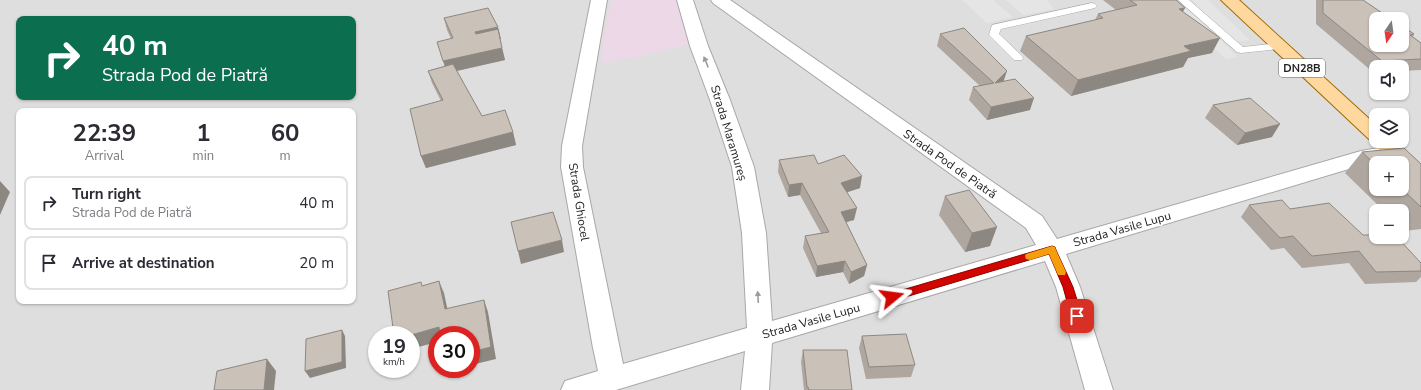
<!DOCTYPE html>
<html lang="en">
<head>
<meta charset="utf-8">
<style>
  :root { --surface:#fff; --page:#f2f2f3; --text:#2b2b33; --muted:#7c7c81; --line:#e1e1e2 }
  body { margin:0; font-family:"Nunito Sans",sans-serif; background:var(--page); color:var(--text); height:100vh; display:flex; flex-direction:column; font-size:15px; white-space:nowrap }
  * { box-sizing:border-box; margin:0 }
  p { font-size:13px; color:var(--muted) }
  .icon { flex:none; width:22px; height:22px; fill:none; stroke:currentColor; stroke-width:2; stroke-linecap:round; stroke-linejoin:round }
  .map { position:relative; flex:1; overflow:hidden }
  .side { position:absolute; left:16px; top:108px; width:340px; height:196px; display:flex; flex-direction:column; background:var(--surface); border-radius:8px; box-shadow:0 1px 3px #0004 }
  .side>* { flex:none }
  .banner { position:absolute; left:16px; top:16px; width:340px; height:84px; border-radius:8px; box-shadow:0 1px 3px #0004; background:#0b6e4f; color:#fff; overflow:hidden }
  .needle { width:26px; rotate:193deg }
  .controls { position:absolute; left:1369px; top:12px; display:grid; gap:8px }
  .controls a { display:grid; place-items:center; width:40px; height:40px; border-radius:8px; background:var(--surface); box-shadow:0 1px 3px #0004; font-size:20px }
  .speed { position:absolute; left:368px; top:326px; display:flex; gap:8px; font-size:20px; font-weight:700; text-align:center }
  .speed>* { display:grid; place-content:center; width:52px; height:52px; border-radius:50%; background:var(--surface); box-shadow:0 1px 3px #0004; line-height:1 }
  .speed small { font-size:10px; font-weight:400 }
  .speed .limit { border:6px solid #d22; background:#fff; color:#111 }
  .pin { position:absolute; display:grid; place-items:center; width:34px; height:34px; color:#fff; margin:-17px; border-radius:8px; box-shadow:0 2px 6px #0006 }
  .me { position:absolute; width:44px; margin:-22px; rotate:74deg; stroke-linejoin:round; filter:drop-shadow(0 0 3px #0008) }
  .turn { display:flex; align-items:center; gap:14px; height:84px; padding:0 20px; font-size:18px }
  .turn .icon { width:52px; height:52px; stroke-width:2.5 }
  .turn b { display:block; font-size:28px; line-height:34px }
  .eta { display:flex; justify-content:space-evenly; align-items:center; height:68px; text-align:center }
  .eta b { font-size:24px; font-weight:700; line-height:28px }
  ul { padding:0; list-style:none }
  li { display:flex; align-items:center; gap:12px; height:54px; margin:0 8px 6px; padding:0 12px; border:2px solid var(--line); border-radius:8px }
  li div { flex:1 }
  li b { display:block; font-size:15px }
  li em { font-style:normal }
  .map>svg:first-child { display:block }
  .residential { fill:#dfdede; fill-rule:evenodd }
  .industrial { fill:#ecd8e7 }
  .parking { fill:#e5e5e5 }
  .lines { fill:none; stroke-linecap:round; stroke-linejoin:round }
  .lane-casing { stroke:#a8a8a8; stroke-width:1 }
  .street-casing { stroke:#a8a8a8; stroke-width:2 }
  .primary-casing { stroke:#9e6d00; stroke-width:2 }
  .lane { fill:#fff; fill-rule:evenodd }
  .street { fill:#fff; fill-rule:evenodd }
  .primary { fill:#ffd89f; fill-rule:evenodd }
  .wall { fill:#aea69f; fill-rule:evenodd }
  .shaded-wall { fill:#8d8782 }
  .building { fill:#cac1b9; stroke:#8d8782 }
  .oneway { fill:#9b9b9b }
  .route { fill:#d20500; stroke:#880300 }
  .slow { fill:#f59e0b }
  .labels { text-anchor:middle; stroke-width:3.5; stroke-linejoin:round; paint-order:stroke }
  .shield { fill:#fff; stroke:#646464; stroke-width:1 }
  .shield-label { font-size:11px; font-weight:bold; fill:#212121 }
  .street-label { font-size:12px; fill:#212121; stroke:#fff }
</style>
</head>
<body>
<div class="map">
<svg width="1421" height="390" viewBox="0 0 1421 390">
  <rect width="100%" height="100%" fill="#f2efe7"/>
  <path class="residential" d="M0 0H1421V390H0ZM19 19H353V97H19ZM1376 19H1402V45H1376ZM1376 67H1402V93H1376ZM19 111H353V301H19ZM1376 115H1402V141H1376ZM1376 163H1402V189H1376ZM1376 211H1402V237H1376ZM377 335H411V369H377ZM437 335H471V369H437Z"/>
  <polygon class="industrial" points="611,0 679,0 685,17 689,44 637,57 601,63 603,42"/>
  <g class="parking">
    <polygon points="962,0 993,0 1013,17 987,23"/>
    <polygon points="1006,0 1047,0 1054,9 1023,15"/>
    <polygon points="1192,0 1208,0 1250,40 1234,42"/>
    <polygon points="1185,6 1238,57 1226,59 1170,8"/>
  </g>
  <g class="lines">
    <g class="lane-casing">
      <g id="lane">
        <polygon points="1178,0 1189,0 1243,47 1278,43 1283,46 1278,49 1241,53 1237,52"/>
        <polygon points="1092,3 1095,4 1097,6 1095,8 1001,29 999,34 1022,56 1023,58 1022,60 1014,60 989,35 992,25"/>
      </g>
    </g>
    <g class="street-casing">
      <polygon id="street" points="591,0 607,0 582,146 583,167 623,364 747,328 742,233 732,167 710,100 690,46 677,0 693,0 708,46 730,100 754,167 766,233 772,321 1036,245 1026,228 713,3 711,0 730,0 1042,216 1057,239 1361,151 1384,147 1391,149 1394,154 1391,159 1362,165 1066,254 1080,287 1113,390 1085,390 1056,287 1045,261 772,343 769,390 741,390 745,351 616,390 561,390 565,381 598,371 593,348 561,167 562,146"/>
    </g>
    <g class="primary-casing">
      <polygon id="primary" points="1221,0 1239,0 1376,125 1376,141 1394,141 1421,165 1421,184 1413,182 1402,172 1402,163 1392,163 1371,141"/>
    </g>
    <use href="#lane" class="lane"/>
    <use href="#street" class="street"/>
    <use href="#primary" class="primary"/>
  </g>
  <g class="wall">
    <polygon points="1103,0 1176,0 1183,12 1212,53 1188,58 1183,67 1071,96 1020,51 1026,36 1095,20 1098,14 1116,10"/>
    <polygon points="1316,0 1363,0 1414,34 1413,37 1421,43 1421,70 1402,71 1402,67 1376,67 1376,72 1374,73 1316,24"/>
    <polygon points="444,18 501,39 500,39 505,60 457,71 482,116 513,132 516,145 426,168 421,156 441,101 432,83 428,71 445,66 437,42 451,39 447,30"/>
    <polygon points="940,34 1004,81 1030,110 987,120 969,100 973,87 980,86 937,46"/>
    <polygon points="1213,105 1272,137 1237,145 1205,118"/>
    <path d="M1362 152 1421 164V229L1404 231 1402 229V211H1384L1345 173ZM1376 163 1402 189H1376Z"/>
    <polygon points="779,160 818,164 860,188 847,192 854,220 846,222 867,265 864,276 849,284 843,272 816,277 803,248 805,236 821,233 800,195 788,197 778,172"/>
    <polygon points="945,196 990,246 965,252 939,215"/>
    <polygon points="1249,205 1290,209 1363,235 1421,271 1421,277 1416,282 1365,284 1349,263 1302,268 1284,248 1271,250 1241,217"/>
    <polygon points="862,336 915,365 911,377 866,379 859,348"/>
    <polygon points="803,350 852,390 804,390 801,362"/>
  </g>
  <g class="shaded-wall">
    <polygon points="1185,8 1177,23 1179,9"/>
    <polygon points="498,27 501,39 478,44 475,32"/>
    <polygon points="1220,38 1212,53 1188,58 1183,67 1071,96 1078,80 1184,46"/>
    <polygon points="502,48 505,60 447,73 443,61"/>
    <polygon points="1007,71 1003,83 995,83"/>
    <polygon points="1034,98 1030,110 987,120 991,107"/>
    <polygon points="1280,124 1272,137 1237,145 1245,133"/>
    <polygon points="513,132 516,145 426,168 421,156"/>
    <polygon points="862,176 860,188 839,195 841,183"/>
    <polygon points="0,181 10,192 0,215"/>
    <polygon points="802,183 800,195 788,197 789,185"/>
    <polygon points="857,208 854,220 839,224 841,212"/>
    <polygon points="997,227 990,246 965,252 972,233"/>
    <polygon points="562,240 564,252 521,264 518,251"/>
    <polygon points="845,261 843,272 816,277 817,266"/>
    <polygon points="867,265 864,276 849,284 851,272"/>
    <polygon points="439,281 444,293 450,321 445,309"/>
    <polygon points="484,300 488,312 496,359 471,365 471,352"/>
    <polygon points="439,327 443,335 437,335 437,342 411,349 411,335"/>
    <polygon points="342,330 345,336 346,368 310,378 305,371"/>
    <polygon points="267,359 276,371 274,390 264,390"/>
    <polygon points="447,369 456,369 448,371"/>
  </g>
  <g class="building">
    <polygon points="1130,0 1176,0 1185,8 1179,9 1220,38 1184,46 1191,51 1078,80 1026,36 1103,18 1098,14 1137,5"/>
    <polygon points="1323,0 1363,0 1391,19 1376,19 1376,45 1402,45 1402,26 1414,34 1410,35 1421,43 1421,59 1382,61 1323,13"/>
    <polygon points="488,8 498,27 475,32 476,34 498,29 502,48 443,61 437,42 453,38 444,18"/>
    <polygon points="964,28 1007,71 995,83 1015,79 1034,98 991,107 973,87 994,83 940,34"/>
    <polygon points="453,64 482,116 505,110 513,132 421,156 410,109 443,100 428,71"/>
    <polygon points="1250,98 1280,124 1245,133 1213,105"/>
    <polygon points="1404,148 1421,164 1421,207 1402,189 1402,163 1376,163 1376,165 1362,152"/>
    <polygon points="814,155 818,164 844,155 862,176 841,183 857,208 841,212 867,265 851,272 845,261 817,266 805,236 829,232 802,183 789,185 779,160"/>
    <polygon points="969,190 997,227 972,233 945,196"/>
    <polygon points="1282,200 1290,209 1329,203 1363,235 1376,235 1376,237 1397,237 1421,263 1421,271 1376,272 1359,251 1312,256 1293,236 1280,238 1249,205"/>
    <polygon points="553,212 562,240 518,251 511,222"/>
    <polygon points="439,281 445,309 484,300 491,347 471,352 471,335 440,335 439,327 411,335 394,335 388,291 421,282 422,286"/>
    <polygon points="342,330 342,362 305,371 306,339"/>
    <polygon points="906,334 915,365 869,367 862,336"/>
    <polygon points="803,350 847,350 852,390 809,390 808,387 807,387"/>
    <polygon points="267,359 264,390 214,390 217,371"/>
  </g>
  <defs><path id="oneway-solid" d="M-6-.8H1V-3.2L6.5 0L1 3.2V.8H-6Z"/></defs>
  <g class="oneway">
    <use href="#oneway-solid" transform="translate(706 62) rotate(-112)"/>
    <use href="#oneway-solid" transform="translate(758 297) rotate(-93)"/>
  </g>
  <polygon class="route" points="1052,246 1055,247 1056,250 1073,287 1082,316 1080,320 1077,321 1073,320 1071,316 1063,287 1049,254 892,301 888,300 887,297 888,294 892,293"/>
  <polygon class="slow" points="1052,246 1055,247 1056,250 1066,272 1065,275 1058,275 1049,254 1030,260 1026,259 1025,256 1026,254"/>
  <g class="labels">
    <rect class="shield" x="1279" y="59" width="46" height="18" rx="3"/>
    <g class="shield-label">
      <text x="1302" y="72">DN28B</text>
    </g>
    <g class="street-label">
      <text transform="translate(729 133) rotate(73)" y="4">Strada Maramureș</text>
      <text transform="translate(950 164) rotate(35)" y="4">Strada Pod de Piatră</text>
      <text transform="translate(579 202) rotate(81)" y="4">Strada Ghiocel</text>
      <text transform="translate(1122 229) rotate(-16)" y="4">Strada Vasile Lupu</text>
      <text transform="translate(811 321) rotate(-16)" y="4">Strada Vasile Lupu</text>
    </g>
  </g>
</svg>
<div class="controls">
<a><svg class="needle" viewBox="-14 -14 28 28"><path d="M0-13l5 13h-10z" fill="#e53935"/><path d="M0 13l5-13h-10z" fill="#7c7c81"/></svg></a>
<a><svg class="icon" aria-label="sound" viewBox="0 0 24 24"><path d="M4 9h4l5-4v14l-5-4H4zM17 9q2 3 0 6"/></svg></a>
<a><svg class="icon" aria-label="layers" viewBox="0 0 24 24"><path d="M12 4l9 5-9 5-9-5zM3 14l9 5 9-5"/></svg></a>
<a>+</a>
<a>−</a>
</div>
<div class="speed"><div>19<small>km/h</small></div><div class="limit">30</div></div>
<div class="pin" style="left:1077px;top:316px;background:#d93025"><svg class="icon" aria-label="arrive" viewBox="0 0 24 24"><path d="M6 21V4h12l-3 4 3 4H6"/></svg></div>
<svg class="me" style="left:892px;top:297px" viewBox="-20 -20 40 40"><path d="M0-17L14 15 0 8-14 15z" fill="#d20500" stroke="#fff" stroke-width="4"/></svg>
<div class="banner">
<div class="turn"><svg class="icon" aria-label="right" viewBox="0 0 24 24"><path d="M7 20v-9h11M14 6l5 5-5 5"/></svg><div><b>40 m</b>Strada Pod de Piatră</div></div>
</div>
<section class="side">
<div class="eta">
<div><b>22:39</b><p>Arrival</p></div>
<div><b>1</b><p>min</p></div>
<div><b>60</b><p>m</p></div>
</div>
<ul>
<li><svg class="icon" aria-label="right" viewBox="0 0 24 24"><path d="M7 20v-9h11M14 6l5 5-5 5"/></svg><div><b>Turn right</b><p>Strada Pod de Piatră</p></div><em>40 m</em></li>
<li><svg class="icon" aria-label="arrive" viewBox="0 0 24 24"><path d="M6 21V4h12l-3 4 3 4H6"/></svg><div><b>Arrive at destination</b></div><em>20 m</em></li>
</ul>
</section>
</div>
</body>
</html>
